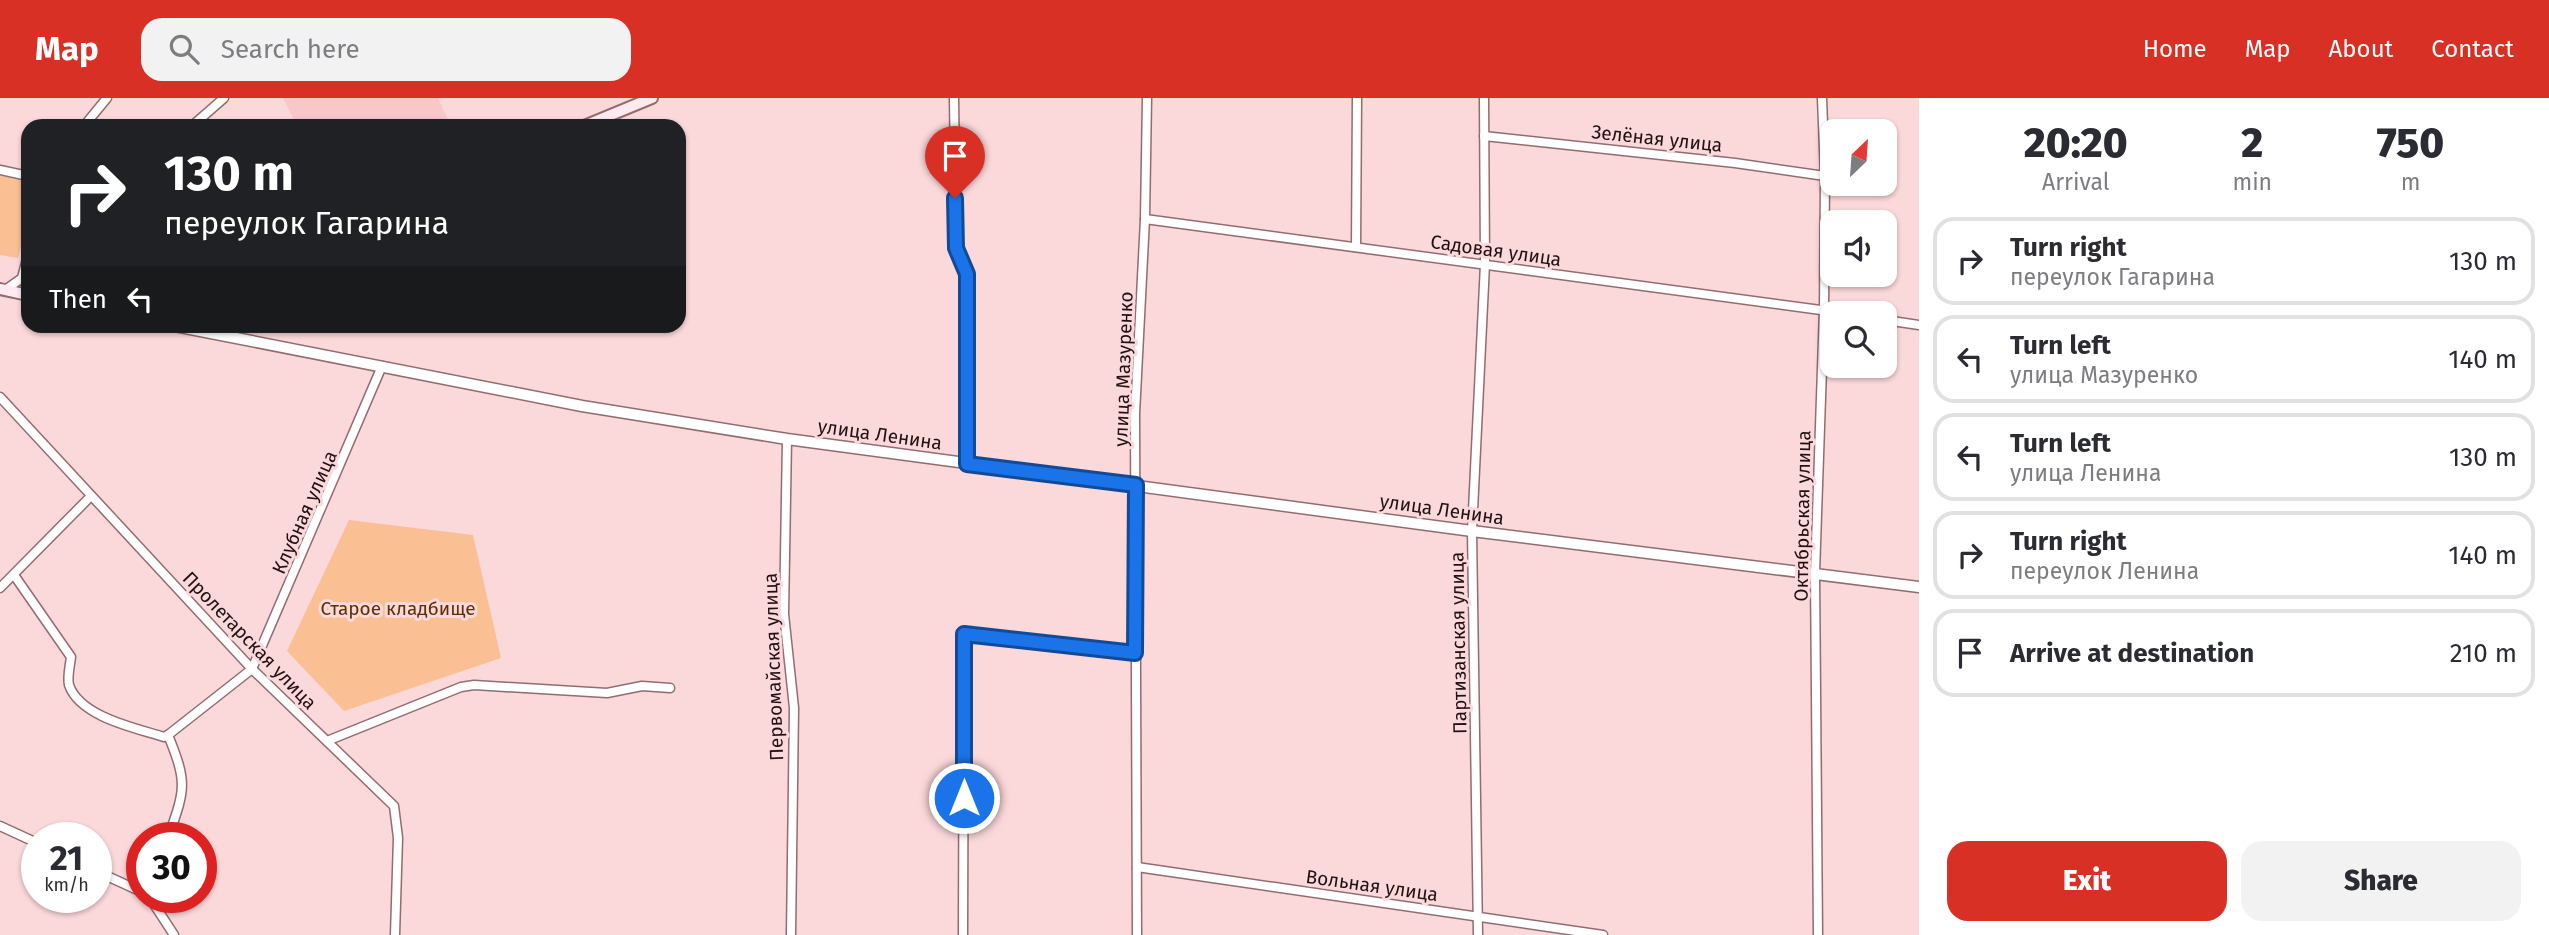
<!DOCTYPE html>
<html lang="en">
<head>
<meta charset="utf-8">
<style>
  :root { --surface:#fff; --page:#f2f2f3; --text:#2b2b33; --muted:#7c7c81; --line:#e1e1e2; --accent:#d93025 }
  body { margin:0; font-family:"Fira Sans",sans-serif; background:var(--page); color:var(--text); height:100vh; display:flex; flex-direction:column; font-size:26px; white-space:nowrap }
  * { box-sizing:border-box; margin:0 }
  p { font-size:23px; color:var(--muted) }
  .icon { flex:none; width:38px; height:38px; fill:none; stroke:currentColor; stroke-width:2; stroke-linecap:round; stroke-linejoin:round }
  .map { position:relative; flex:1; overflow:hidden }
  .details { display:flex; flex-direction:column; background:var(--surface); width:630px }
  .details>* { flex:none }
  .hud { position:absolute; left:21px; top:21px; width:665px; height:214px; border-radius:21px; box-shadow:0 2px 5px #0004; background:#202124; color:#fff; overflow:hidden }
  .needle { width:46px; rotate:25deg }
  .controls { position:absolute; left:1820px; top:21px; display:grid; gap:14px }
  .controls a { display:grid; place-items:center; width:77px; height:77px; border-radius:14px; background:var(--surface); box-shadow:0 2px 5px #0004; font-size:35px }
  .speed { position:absolute; left:21px; top:724px; display:flex; gap:14px; font-size:35px; font-weight:700; text-align:center }
  .speed>* { display:grid; place-content:center; width:91px; height:91px; border-radius:50%; background:var(--surface); box-shadow:0 2px 5px #0004; line-height:1 }
  .speed small { font-size:18px; font-weight:400 }
  .speed .limit { border:10px solid #d22; background:#fff; color:#111 }
  .pin { position:absolute; display:grid; place-items:center; width:60px; height:60px; color:#fff; margin:-72px -30px; border-radius:50% 50% 50% 0; rotate:-45deg; box-shadow:0 0 7px #0007 }
  .pin .icon { rotate:45deg }
  .me { position:absolute; width:77px; margin:-38px; rotate:0deg; stroke-linejoin:round; filter:drop-shadow(0 0 5px #0008) }
  .turn { display:flex; align-items:center; gap:24px; height:147px; padding:0 28px; font-size:32px }
  .turn .icon { width:91px; height:91px; stroke-width:2.5 }
  .turn b { display:block; font-size:49px; line-height:60px }
  .then { display:flex; align-items:center; height:66px; padding:0 28px; background:#0003; gap:14px; font-size:26px }
  .eta { display:flex; justify-content:space-evenly; align-items:center; height:119px; text-align:center }
  .eta b { font-size:42px; font-weight:800; line-height:49px }
  .primary-button { display:flex; gap:14px; margin-top:auto; padding:14px 28px }
  .primary-button a { flex:1; height:80px; border-radius:21px; background:var(--accent); color:#fff; font-size:28px; font-weight:800; line-height:80px; text-align:center }
  .primary-button a+a { background:var(--page); color:var(--text) }
  ul { padding:0; list-style:none }
  li { display:flex; align-items:center; gap:21px; height:88px; margin:0 14px 10px; padding:0 14px; border:4px solid var(--line); border-radius:21px }
  li div { flex:1 }
  li b { display:block; font-size:26px }
  li em { font-style:normal }
  header { display:flex; align-items:center; gap:42px; box-sizing:border-box; height:98px; padding:0 35px; background:var(--accent); color:#fff }
  header strong { font-size:33px }
  nav { display:flex; gap:38px; margin-inline-start:auto; font-size:24px }
  .search { width:490px; height:63px; background:var(--page); display:flex; align-items:center; gap:18px; box-sizing:border-box; padding:0 24px; border-radius:21px; color:var(--muted); font-size:26px }
  main { display:flex; flex:1; min-height:0 }
  .map>svg:first-child { display:block }
  .built { fill:#f9c6ca }
  .green { fill:#fbbf94 }
  .lines { fill:none; stroke-linecap:round; stroke-linejoin:round }
  .minor-casing { stroke:#926c6f; stroke-width:11 }
  .tertiary-casing { stroke:#926c6f; stroke-width:13 }
  .secondary-casing { stroke:#926c6f; stroke-width:14 }
  .minor { stroke:#fff; stroke-width:8 }
  .tertiary { stroke:#fff; stroke-width:10 }
  .secondary { stroke:#ffeaf2; stroke-width:10 }
  .route-casing { stroke:#114b97; stroke-width:18 }
  .route { stroke:#1a73e8; stroke-width:12 }
  .labels { text-anchor:middle; stroke-width:6; stroke-linejoin:round; paint-order:stroke }
  .street-label { font-size:19px; fill:#201113; stroke:#fbd8da }
  .park-label { font-size:19px; fill:#5d2f02; stroke:#fbd8da }
</style>
</head>
<body>
<header>
<strong>Map</strong>
<div class="search"><svg class="icon" aria-label="search" viewBox="0 0 24 24"><circle cx="10" cy="10" r="6"/><path d="M15 15l6 6"/></svg>Search here</div>
<nav><a>Home</a><a>Map</a><a>About</a><a>Contact</a></nav>
</header>
<main>
<div class="map">
<svg width="1919" height="837" viewBox="0 0 1919 837">
  <rect width="100%" height="100%" fill="#fbd8da"/>
  <polygon class="built" points="283,0 438,0 451,28 297,28"/>
  <g class="green">
    <polygon points="0,77 28,82 28,121 18,160 0,157"/>
    <polygon points="349,422 473,437 501,560 344,613 287,553"/>
  </g>
  <g class="lines">
    <g class="minor-casing">
      <g id="minor">
        <polyline points="954,0 956,150 967,176 967,366"/>
        <polyline points="84,28 107,0"/>
        <polyline points="192,28 224,0"/>
        <polyline points="1484,38 1735,65 1825,78"/>
        <polyline points="0,72 28,78"/>
        <polyline points="1145,121 1843,215"/>
        <polyline points="1356,149 1357,0"/>
        <polyline points="5,192 22,180 28,157"/>
        <polyline points="1885,222 1919,227"/>
        <polyline points="0,299 252,571 394,708 398,740 395,837"/>
        <polyline points="787,341 784,516 794,610 791,837"/>
        <path d="M14 477 71 559C70 568 67 579 69 587 80 619 136 630 164 639L168 637"/>
        <polyline points="0,490 91,398"/>
        <polyline points="327,643 461,589 474,587 607,595 642,588 670,590"/>
        <polyline points="0,728 37,745"/>
        <path d="M168 740C185 691 188 686 168 637L252 571 382 268"/>
        <polyline points="1137,769 1603,837"/>
        <polyline points="96,773 142,794"/>
        <polyline points="150,800 174,837"/>
        <polyline points="963,837 964,536 1135,556"/>
        <polyline points="1137,837 1135,316 1145,121 1147,0"/>
        <polyline points="1478,837 1472,433 1485,166 1484,0"/>
        <polyline points="1818,837 1815,475 1824,212 1825,78 1822,0"/>
      </g>
    </g>
    <g class="tertiary-casing">
      <polyline id="tertiary" points="175,228 582,308 787,341 1472,433 1919,489"/>
    </g>
    <g class="secondary-casing">
      <g id="secondary">
        <polyline points="584,28 652,0"/>
        <polyline points="0,191 28,197"/>
      </g>
    </g>
    <use href="#minor" class="minor"/>
    <use href="#tertiary" class="tertiary"/>
    <use href="#secondary" class="secondary"/>
  </g>
  <g class="lines">
    <g class="route-casing">
      <polyline id="route" points="955,100 956,150 967,176 967,366 1136,387 1135,555 964,536 964,700"/>
    </g>
    <use href="#route" class="route"/>
  </g>
  <g class="labels">
    <g class="street-label">
      <text transform="translate(1657 40) rotate(6)" y="7">Зелёная улица</text>
      <text transform="translate(1496 152) rotate(8)" y="7">Садовая улица</text>
      <text transform="translate(1123 271) rotate(-88)" y="7">улица Мазуренко</text>
      <text transform="translate(880 336) rotate(8)" y="7">улица Ленина</text>
      <text transform="translate(1442 411) rotate(8)" y="7">улица Ленина</text>
      <text transform="translate(304 414) rotate(-66)" y="7">Клубная улица</text>
      <text transform="translate(1802 418) rotate(-89)" y="7">Октябрьская улица</text>
      <text transform="translate(250 542) rotate(46)" y="7">Пролетарская улица</text>
      <text transform="translate(1458 545) rotate(-91)" y="7">Партизанская улица</text>
      <text transform="translate(773 569) rotate(-92)" y="7">Первомайская улица</text>
      <text transform="translate(1372 787) rotate(8)" y="7">Вольная улица</text>
    </g>
    <g class="park-label">
      <text x="398" y="517">Старое кладбище</text>
    </g>
  </g>
</svg>
<div class="controls">
<a><svg class="needle" viewBox="-14 -14 28 28"><path d="M0-13l5 13h-10z" fill="#e53935"/><path d="M0 13l5-13h-10z" fill="#7c7c81"/></svg></a>
<a><svg class="icon" aria-label="sound" viewBox="0 0 24 24"><path d="M4 9h4l5-4v14l-5-4H4zM17 9q2 3 0 6"/></svg></a>
<a><svg class="icon" aria-label="search" viewBox="0 0 24 24"><circle cx="10" cy="10" r="6"/><path d="M15 15l6 6"/></svg></a>
</div>
<div class="speed"><div>21<small>km/h</small></div><div class="limit">30</div></div>
<div class="pin" style="left:955px;top:100px;background:#d93025"><svg class="icon" aria-label="arrive" viewBox="0 0 24 24"><path d="M6 21V4h12l-3 4 3 4H6"/></svg></div>
<svg class="me" style="left:964px;top:700px" viewBox="-20 -20 40 40"><circle r="17" fill="#1a73e8" stroke="#fff" stroke-width="3"/><path d="M0-11L8 9 0 5-8 9z" fill="#fff"/></svg>
<div class="hud">
<div class="turn"><svg class="icon" aria-label="right" viewBox="0 0 24 24"><path d="M7 20v-9h11M14 6l5 5-5 5"/></svg><div><b>130 m</b>переулок Гагарина</div></div>
<div class="then">Then<svg class="icon" aria-label="left" viewBox="0 0 24 24"><path d="M17 20v-9H6M10 6l-5 5 5 5"/></svg></div>
</div>
</div>
<section class="details">
<div class="eta">
<div><b>20:20</b><p>Arrival</p></div>
<div><b>2</b><p>min</p></div>
<div><b>750</b><p>m</p></div>
</div>
<ul>
<li><svg class="icon" aria-label="right" viewBox="0 0 24 24"><path d="M7 20v-9h11M14 6l5 5-5 5"/></svg><div><b>Turn right</b><p>переулок Гагарина</p></div><em>130 m</em></li>
<li><svg class="icon" aria-label="left" viewBox="0 0 24 24"><path d="M17 20v-9H6M10 6l-5 5 5 5"/></svg><div><b>Turn left</b><p>улица Мазуренко</p></div><em>140 m</em></li>
<li><svg class="icon" aria-label="left" viewBox="0 0 24 24"><path d="M17 20v-9H6M10 6l-5 5 5 5"/></svg><div><b>Turn left</b><p>улица Ленина</p></div><em>130 m</em></li>
<li><svg class="icon" aria-label="right" viewBox="0 0 24 24"><path d="M7 20v-9h11M14 6l5 5-5 5"/></svg><div><b>Turn right</b><p>переулок Ленина</p></div><em>140 m</em></li>
<li><svg class="icon" aria-label="arrive" viewBox="0 0 24 24"><path d="M6 21V4h12l-3 4 3 4H6"/></svg><div><b>Arrive at destination</b></div><em>210 m</em></li>
</ul>
<div class="primary-button"><a>Exit</a><a>Share</a></div>
</section>
</main>
</body>
</html>
